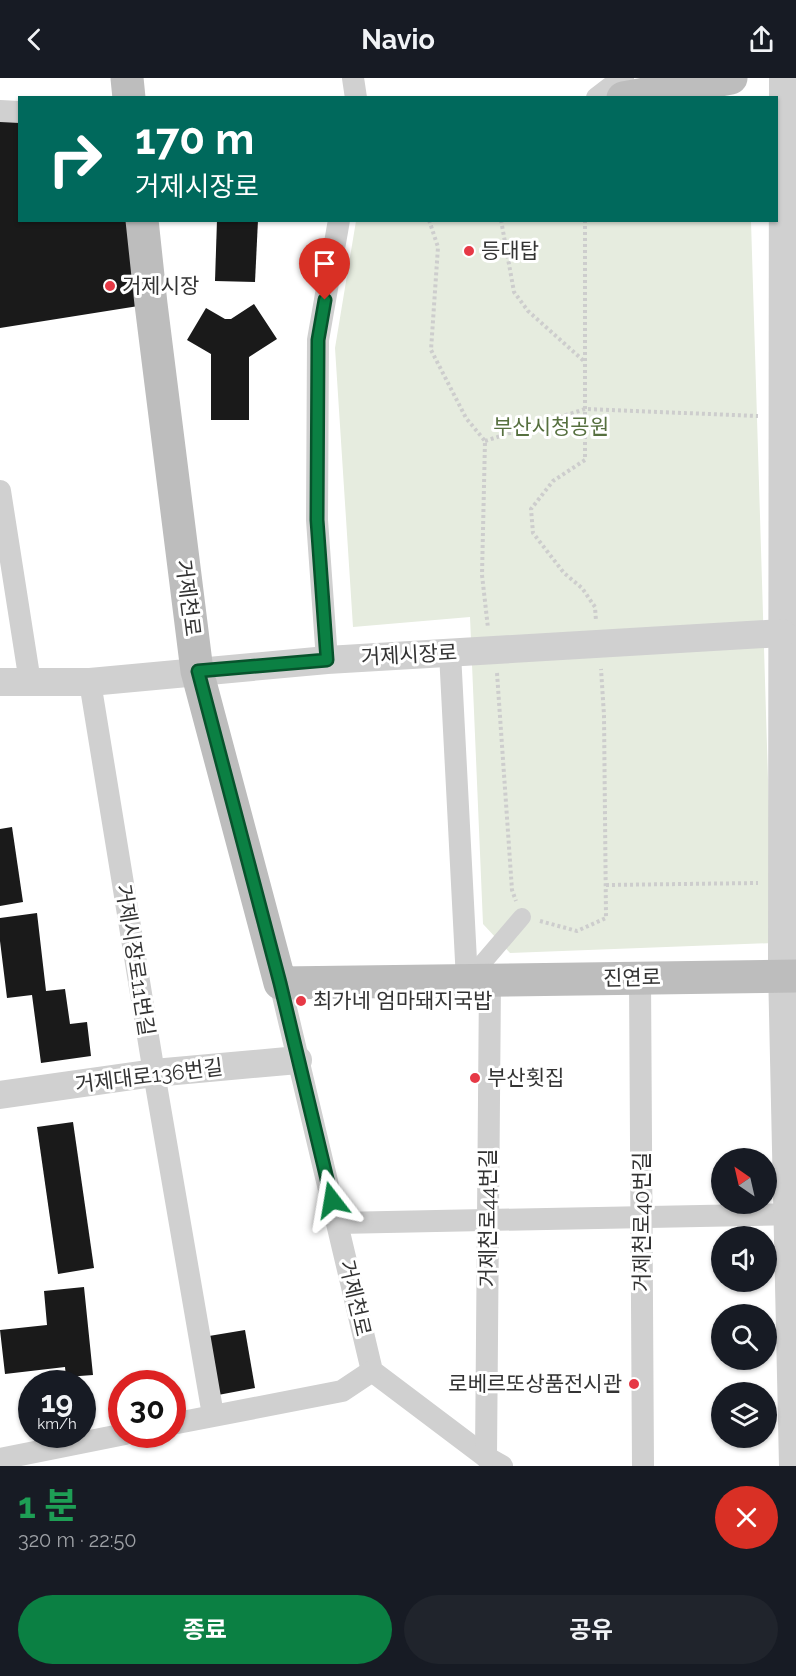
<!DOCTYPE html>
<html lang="ko">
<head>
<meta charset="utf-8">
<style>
  :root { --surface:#171b24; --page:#20242c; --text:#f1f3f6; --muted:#9ea1a6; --accent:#0b8043 }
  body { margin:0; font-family:Raleway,"Noto Sans KR",sans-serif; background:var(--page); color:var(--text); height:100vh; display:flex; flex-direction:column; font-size:22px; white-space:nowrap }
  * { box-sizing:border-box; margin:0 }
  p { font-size:20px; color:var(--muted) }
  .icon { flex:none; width:33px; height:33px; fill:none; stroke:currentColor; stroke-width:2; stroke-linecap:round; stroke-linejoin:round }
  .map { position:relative; height:1388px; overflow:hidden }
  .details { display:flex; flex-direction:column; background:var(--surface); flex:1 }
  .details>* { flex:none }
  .guide { position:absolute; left:18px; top:18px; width:760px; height:126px; border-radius:0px; box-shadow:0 2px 4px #0004; background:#00695c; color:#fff; overflow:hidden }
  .needle { width:39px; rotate:326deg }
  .controls { position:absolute; left:711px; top:1070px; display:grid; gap:12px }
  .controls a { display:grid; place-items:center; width:66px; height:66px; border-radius:50%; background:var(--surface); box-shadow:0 2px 4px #0004; font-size:30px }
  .speed { position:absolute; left:18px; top:1292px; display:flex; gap:12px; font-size:30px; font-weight:700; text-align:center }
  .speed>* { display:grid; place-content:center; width:78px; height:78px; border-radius:50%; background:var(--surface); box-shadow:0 2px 4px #0004; line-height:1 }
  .speed small { font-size:15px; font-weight:400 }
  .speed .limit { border:9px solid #d22; background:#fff; color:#111 }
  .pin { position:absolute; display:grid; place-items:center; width:51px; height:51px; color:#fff; margin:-62px -26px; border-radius:50% 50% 50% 0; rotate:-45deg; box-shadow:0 0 6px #0007 }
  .pin .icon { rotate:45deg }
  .me { position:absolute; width:66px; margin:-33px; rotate:346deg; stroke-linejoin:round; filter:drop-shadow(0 0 4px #0008) }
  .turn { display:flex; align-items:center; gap:21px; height:126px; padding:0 18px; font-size:27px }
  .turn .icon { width:78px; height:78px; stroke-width:2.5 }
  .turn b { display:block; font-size:42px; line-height:51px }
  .round { display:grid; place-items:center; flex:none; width:63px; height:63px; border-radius:32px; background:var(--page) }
  .headline { display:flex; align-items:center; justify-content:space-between; height:102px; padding:0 18px }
  h1 { font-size:36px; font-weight:700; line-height:45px; color:#1e9e55 }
  .cta { display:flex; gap:12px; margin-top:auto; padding:12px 18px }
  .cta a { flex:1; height:69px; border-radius:36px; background:var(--accent); color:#fff; font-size:24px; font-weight:700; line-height:69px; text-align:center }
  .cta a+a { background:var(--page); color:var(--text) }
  header { display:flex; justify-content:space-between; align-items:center; height:78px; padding:0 18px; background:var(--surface); font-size:27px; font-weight:700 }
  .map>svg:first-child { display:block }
  .green { fill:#e6ecdf }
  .building { fill:#1a1a1a }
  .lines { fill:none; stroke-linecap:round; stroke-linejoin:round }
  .path { stroke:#cdcdcd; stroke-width:4; stroke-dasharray:3 3; stroke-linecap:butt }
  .pedestrian { stroke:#d0d0d0; stroke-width:18 }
  .minor { stroke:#d0d0d0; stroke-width:22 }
  .tertiary { stroke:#d0d0d0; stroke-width:28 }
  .secondary { stroke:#bdbdbd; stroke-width:33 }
  .route-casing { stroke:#07532c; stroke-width:15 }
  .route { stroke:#0b8043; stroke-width:10 }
  .poi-dot { fill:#e63946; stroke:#fff; stroke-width:2 }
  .labels { text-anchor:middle; stroke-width:6; stroke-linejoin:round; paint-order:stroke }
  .poi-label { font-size:21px; fill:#333; stroke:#fff; text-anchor:start }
  .park-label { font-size:21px; fill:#56703f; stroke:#fff }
  .street-label { font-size:21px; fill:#333; stroke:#fff }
</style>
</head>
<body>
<header><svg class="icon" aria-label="back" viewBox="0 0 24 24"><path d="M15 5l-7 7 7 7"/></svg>Navio<svg class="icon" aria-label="share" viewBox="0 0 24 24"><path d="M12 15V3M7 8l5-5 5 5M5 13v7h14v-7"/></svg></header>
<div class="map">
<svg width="796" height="1388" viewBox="0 0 796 1388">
  <rect width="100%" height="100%" fill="#fff"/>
  <polygon class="green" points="356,143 751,143 773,865 510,875 483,846 470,539 353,549 335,270"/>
  <g class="building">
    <polygon points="0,33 20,34 20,142 142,142 151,226 0,250"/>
    <polygon points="217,142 258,142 255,204 215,203"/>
    <polygon points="254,226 277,261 249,279 249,342 211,342 211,276 187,262 206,230 225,241 231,241"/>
    <polygon points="12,749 23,824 0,828 0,751"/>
    <polygon points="37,835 46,913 65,911 70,946 87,944 91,978 41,985 32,917 7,920 0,863 0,840"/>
    <polygon points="73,1044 94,1190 58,1196 37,1049"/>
    <polygon points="84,1209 93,1297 66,1299 65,1289 5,1296 0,1252 47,1247 44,1213"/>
    <polygon points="245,1252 255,1310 218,1317 209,1258"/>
  </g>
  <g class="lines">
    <g class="path">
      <polyline points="429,142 438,169 431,272 466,340 485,363 482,497 488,550"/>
      <polyline points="501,142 514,214 528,233 585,284"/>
      <polyline points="585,142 585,382 553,403 531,431 533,455 564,495 582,510 595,529 596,543"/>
      <polyline points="485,363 585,331 758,338"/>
      <polyline points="497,595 512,812 516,823"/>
      <polyline points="606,807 758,805"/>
      <polyline points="540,843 577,853 606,840 604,637 601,591"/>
    </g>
    <polyline class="pedestrian" points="468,902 522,839"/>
    <g class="minor">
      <polyline points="353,0 356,20"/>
      <polyline points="597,20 623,0"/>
      <polyline points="0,33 20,34"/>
      <polyline points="0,413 30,604"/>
      <polyline points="450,575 467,902"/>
      <polyline points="327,582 317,442 318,262 339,142"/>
      <polyline points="90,604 154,995 213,1337"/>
      <polyline points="640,900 643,1388"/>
      <polyline points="280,905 372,1293 486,1379 502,1388"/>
      <polyline points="338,1145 796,1136"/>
      <polyline points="172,1346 342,1313 372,1293"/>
      <polyline points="486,1379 490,902"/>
      <polyline points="0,1381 125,1356"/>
    </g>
    <g class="tertiary">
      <polyline points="783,0 782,890 793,1388"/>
      <polyline points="0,604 90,604 327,582 782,555"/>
      <polyline points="0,1017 154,995 298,982"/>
    </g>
    <g class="secondary">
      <polyline points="127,0 129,20"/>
      <polyline points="623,20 731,0"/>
      <polyline points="142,142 151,226 197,593 280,905 796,898"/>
    </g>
  </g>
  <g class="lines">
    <g class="route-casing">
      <polyline id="route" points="325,222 318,262 317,442 327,582 198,593 280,905 332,1122"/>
    </g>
    <use href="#route" class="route"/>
  </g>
  <g class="poi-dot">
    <circle cx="469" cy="173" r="6"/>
    <circle cx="110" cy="208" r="6"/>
    <circle cx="301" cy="923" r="6"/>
    <circle cx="475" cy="1000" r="6"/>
    <circle cx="634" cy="1306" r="6"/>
  </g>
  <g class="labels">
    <g class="poi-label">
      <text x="481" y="180">등대탑</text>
      <text x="122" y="215">거제시장</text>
      <text x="313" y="930">최가네 엄마돼지국밥</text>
      <text x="487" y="1007">부산횟집</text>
      <text x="622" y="1313" text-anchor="end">로베르또상품전시관</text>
    </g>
    <g class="park-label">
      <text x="551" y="356">부산시청공원</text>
    </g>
    <g class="street-label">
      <text transform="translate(188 520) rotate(83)" y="7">거제천로</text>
      <text transform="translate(409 577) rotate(-3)" y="7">거제시장로</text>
      <text transform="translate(135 882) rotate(81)" y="7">거제시장로11번길</text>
      <text transform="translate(632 900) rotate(-1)" y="7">진연로</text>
      <text transform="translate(149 998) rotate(-7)" y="7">거제대로136번길</text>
      <text transform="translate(488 1140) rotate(-90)" y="7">거제천로44번길</text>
      <text transform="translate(642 1144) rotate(-90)" y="7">거제천로40번길</text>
      <text transform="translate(355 1220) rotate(77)" y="7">거제천로</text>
    </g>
  </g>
</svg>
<div class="controls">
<a><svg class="needle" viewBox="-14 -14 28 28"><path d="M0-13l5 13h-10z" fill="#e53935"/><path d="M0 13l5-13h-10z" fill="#9ea1a6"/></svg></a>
<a><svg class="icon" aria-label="sound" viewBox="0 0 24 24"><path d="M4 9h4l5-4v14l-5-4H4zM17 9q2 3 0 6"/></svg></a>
<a><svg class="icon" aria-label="search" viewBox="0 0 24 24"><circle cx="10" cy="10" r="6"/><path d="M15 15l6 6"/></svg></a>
<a><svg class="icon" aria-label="layers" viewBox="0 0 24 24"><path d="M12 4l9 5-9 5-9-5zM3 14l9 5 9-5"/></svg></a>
</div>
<div class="speed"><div>19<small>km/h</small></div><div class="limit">30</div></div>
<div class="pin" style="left:325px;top:222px;background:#d93025"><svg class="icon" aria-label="arrive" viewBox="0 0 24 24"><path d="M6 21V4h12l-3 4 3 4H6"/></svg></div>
<svg class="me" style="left:332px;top:1122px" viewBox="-20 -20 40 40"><path d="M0-17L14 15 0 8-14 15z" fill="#0b8043" stroke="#fff" stroke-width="4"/></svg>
<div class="guide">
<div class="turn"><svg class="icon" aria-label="right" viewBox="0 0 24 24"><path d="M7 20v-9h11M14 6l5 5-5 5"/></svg><div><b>170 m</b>거제시장로</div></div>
</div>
</div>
<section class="details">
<div class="headline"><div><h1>1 분</h1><p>320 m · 22:50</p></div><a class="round" style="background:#d93025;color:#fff"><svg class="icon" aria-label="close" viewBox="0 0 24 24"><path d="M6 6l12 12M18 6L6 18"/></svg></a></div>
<div class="cta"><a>종료</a><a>공유</a></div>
</section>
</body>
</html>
